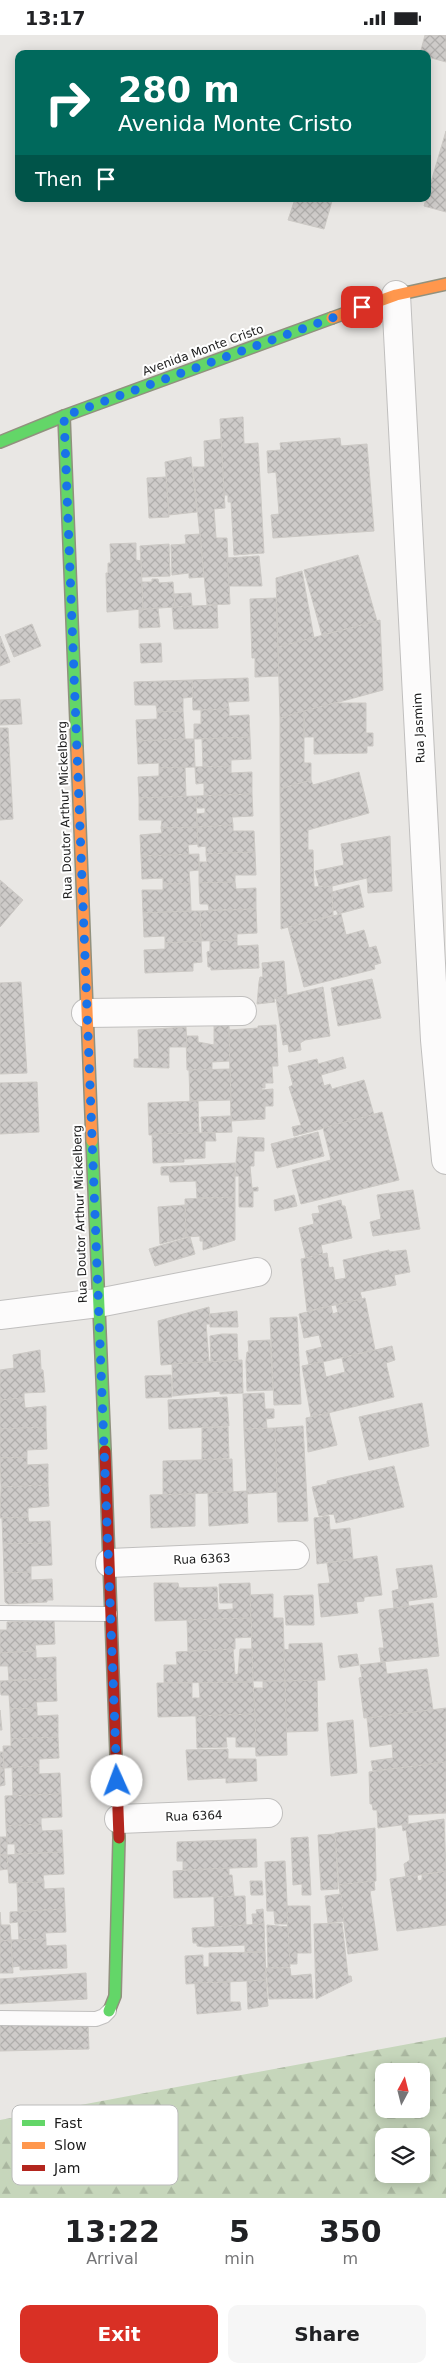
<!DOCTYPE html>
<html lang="en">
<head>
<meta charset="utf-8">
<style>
  :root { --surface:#fff; --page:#f6f6f6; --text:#202124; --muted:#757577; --accent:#d93025 }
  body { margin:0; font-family:"DejaVu Sans",sans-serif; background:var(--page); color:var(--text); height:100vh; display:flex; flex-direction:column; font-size:19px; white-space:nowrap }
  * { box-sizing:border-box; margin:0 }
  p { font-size:16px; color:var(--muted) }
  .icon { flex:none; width:28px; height:28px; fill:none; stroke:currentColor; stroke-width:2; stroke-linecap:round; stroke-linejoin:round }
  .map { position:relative; height:2163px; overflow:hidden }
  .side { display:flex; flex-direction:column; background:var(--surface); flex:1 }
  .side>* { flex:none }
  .guide { position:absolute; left:15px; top:15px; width:416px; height:152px; border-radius:10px; box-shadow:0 2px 12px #0003; background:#00695c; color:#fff; overflow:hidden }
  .needle { width:32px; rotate:7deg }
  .tools { position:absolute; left:375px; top:2028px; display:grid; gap:10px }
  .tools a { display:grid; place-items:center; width:55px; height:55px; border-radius:10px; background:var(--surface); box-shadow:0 2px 12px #0003; font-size:25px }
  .pin { position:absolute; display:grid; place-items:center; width:42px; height:42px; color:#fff; margin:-21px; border-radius:10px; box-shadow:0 2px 8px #0006 }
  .me { position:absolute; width:55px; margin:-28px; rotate:358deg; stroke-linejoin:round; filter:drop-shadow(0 0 4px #0008) }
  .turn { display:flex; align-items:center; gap:18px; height:105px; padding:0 20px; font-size:22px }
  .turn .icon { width:65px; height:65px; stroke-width:2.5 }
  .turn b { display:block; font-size:35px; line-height:42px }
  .then { display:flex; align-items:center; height:48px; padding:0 20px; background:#0003; gap:10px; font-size:19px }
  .eta { display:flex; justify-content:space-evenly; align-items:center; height:85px; text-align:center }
  .eta b { font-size:30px; font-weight:600; line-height:35px }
  .button { display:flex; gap:10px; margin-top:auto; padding:10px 20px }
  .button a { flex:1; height:58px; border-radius:10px; background:var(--accent); color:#fff; font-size:20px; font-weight:600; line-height:58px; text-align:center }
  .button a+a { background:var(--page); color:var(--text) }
  .status { display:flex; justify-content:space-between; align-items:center; height:35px; padding:0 25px; background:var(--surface); direction:ltr }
  .status svg { height:14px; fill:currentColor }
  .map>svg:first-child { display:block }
  .forest { fill:url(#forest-firs); fill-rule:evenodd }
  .building { fill:url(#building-cross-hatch); stroke:#ccc9c5 }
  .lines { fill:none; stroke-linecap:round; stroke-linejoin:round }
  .lane-casing { stroke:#c0bfbe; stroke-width:16 }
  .street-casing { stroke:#c0bfbe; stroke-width:30 }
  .fast-casing { stroke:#91917e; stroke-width:14 }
  .slow-casing { stroke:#91917e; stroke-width:14 }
  .jam-casing { stroke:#91917e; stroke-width:14 }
  .lane { stroke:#fcfbfb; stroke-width:14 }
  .street { stroke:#fcfbfb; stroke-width:28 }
  .fast { stroke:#63d668; stroke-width:11 }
  .slow { stroke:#ff974d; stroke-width:11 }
  .jam { stroke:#b3261e; stroke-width:11 }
  .route { stroke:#1a73e8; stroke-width:9; stroke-dasharray:0 16.2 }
  .labels { text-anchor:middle; stroke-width:4; stroke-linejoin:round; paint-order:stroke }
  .street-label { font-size:12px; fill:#1b1b1b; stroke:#fff }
  .key { fill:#fff; stroke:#bbb; stroke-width:1 }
  .key-label { font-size:14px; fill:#1b1b1b }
</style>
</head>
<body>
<div class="status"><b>13:17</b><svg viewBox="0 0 49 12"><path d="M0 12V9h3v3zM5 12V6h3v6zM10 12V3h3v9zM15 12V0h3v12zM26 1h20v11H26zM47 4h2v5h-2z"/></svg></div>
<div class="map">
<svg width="446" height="2163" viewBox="0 0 446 2163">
  <defs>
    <pattern id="forest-firs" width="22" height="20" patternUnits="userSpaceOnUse" patternTransform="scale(1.25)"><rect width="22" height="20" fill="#c6d6bb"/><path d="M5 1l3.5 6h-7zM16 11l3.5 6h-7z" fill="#aab7a0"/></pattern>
    <pattern id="building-cross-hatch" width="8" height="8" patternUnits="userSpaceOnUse" patternTransform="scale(1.25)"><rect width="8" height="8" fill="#cecbc9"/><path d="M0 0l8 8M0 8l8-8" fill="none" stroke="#b0aeac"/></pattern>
  </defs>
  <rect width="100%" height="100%" fill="#e9e7e4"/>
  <path class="forest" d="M446 2002V2163H0V2085ZM384 2036H421V2074H384ZM384 2101H421V2139H384Z"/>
  <g class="building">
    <polygon points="425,0 446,0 446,27 428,22 428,19 420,19"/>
    <polygon points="446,96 446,177 424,171"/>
    <polygon points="295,164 323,164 332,166 324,194 288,185"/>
    <polygon points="243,382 244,409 258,408 264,518 234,520 231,467 228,467 228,460 224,460 220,384"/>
    <polygon points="340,403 341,411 367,409 374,496 273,503 271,480 279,479 276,437 268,438 267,416 281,415 280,408"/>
    <polygon points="221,404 225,473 214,474 216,503 227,503 230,569 207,570 193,432 205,432 204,406"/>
    <polygon points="191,422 197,477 169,480 165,427"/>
    <polygon points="166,442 169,482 149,483 147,443"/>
    <polygon points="200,499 204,542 189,543 189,538 172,540 171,510 186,509 185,500"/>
    <polygon points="136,508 136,525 141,526 143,574 107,577 106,538 108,538 108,528 111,528 110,509"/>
    <polygon points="169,509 170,541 142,542 140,511"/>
    <polygon points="358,520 377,586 322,600 304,535"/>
    <polygon points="259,521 262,551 229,551 227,523"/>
    <polygon points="302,536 314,603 278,612 276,543"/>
    <polygon points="152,544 158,544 159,548 173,547 175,572 143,574 142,547 152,547"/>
    <polygon points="191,558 192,571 175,572 174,559"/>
    <polygon points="276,563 279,641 255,642 255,623 252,623 250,564"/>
    <polygon points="217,570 218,593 174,594 172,572"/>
    <polygon points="158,573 160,592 139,593 139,575"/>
    <polygon points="380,585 383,655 280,683 278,612"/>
    <polygon points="32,589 41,611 14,622 5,600"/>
    <polygon points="0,601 10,627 0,631"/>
    <polygon points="161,608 162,627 141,628 140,609"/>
    <polygon points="248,643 249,666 228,667 229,674 193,675 192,645"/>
    <polygon points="192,645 193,662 183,663 183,676 157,677 156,670 135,670 134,647"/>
    <polygon points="20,664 22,689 0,690 0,665"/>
    <polygon points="334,668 366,668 366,698 373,698 373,711 367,711 367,718 314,719 314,702 304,702 304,676"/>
    <polygon points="229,674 229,681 249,680 250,702 194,704 194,689 201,689 201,675"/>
    <polygon points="183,676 185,704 137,706 136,685 157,684 157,677"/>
    <polygon points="304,676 304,728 311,728 311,745 280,754 280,683"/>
    <polygon points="0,693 8,693 13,784 0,785"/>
    <polygon points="250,702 251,724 231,725 231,731 203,732 202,704"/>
    <polygon points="185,704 194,704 195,732 159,733 159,728 138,729 137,706"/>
    <polygon points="231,731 231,738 252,737 252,759 204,761 204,748 196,749 195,732"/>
    <polygon points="185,732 186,761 139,763 138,742 159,741 159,733"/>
    <polygon points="359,737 369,778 308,795 308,815 313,815 314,852 332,851 333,880 281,894 280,754 311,745 313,750"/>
    <polygon points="252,759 253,781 232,782 233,790 197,792 197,779 205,778 205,773 197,773 196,761"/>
    <polygon points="196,761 197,792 161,793 162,785 139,785 139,763"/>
    <polygon points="233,790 233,796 254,796 255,817 206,819 206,811 198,812 197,792"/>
    <polygon points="197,792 198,809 188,810 189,820 141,821 140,800 162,798 161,793"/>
    <polygon points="390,801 392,856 368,858 367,843 332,851 319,851 315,836 344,830 341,809"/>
    <polygon points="255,817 256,840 235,840 235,847 199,848 199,827 207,827 206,819"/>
    <polygon points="199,819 199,835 189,836 190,849 163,849 163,843 142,844 141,821"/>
    <polygon points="0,845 23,865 0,892"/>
    <polygon points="235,847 236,854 256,853 256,874 209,875 208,869 200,869 199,848"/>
    <polygon points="163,849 190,849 191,876 143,878 142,855 163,855"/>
    <polygon points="359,850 364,872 338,879 336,875 333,876 332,857"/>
    <polygon points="256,874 257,898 237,899 237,905 201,906 200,876"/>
    <polygon points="191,876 200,876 201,906 165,908 165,901 144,902 143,878"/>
    <polygon points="341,879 346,900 364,895 369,913 376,911 381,928 374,930 375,934 304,952 288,892"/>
    <polygon points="237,905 237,911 258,910 259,933 211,935 211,932 208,932 207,917 210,916 210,906"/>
    <polygon points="201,906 202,927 193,928 193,936 145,938 144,915 165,914 165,908"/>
    <polygon points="284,926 287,961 274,964 275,967 257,969 259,947 260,942 263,942 262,928"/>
    <polygon points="372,944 381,983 338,991 331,953"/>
    <polygon points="21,947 27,1038 0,1039 0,948"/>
    <polygon points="323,952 330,1001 305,1005 300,1008 301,1015 289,1017 288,1009 283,1010 276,963"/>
    <polygon points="229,990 230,1026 212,1027 212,1034 187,1035 186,1001 198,1001 198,1007 214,1010 214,991"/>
    <polygon points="276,990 278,1031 272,1031 273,1048 265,1048 265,1053 262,1053 261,1055 273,1054 273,1071 265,1071 265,1084 231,1086 229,995 258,993 258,991"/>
    <polygon points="186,992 187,1012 169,1012 169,1033 134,1032 134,1024 139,1024 138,995"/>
    <polygon points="343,1022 346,1033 321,1040 318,1029"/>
    <polygon points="317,1024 324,1051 330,1049 332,1054 364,1045 374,1080 294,1101 292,1092 301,1090 289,1052 293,1050 288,1031"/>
    <polygon points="230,1034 231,1065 190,1066 189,1035"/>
    <polygon points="37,1047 39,1097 0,1099 0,1048"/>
    <polygon points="198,1066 199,1098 149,1100 148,1068"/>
    <polygon points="382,1077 399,1145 301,1169 292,1135 331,1125 323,1093"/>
    <polygon points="231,1081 232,1097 202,1098 201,1082"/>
    <polygon points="318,1097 324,1121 277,1133 271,1109"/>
    <polygon points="199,1098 215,1098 216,1106 205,1106 205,1123 184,1124 184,1127 153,1128 152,1099"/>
    <polygon points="238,1102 264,1103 264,1116 254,1116 254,1131 250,1131 252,1153 258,1152 258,1156 253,1156 253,1172 239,1172 239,1141 235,1141"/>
    <polygon points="235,1128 235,1162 197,1163 196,1146 170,1147 169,1140 161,1140 161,1132"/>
    <polygon points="413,1155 420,1194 373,1201 370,1187 381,1184 377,1160"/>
    <polygon points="294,1160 297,1171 275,1176 274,1165"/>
    <polygon points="235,1162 235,1205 203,1215 203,1206 200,1206 200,1201 186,1202 185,1164"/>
    <polygon points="341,1165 342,1171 345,1171 352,1203 321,1210 323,1220 306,1223 299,1193 314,1189 312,1179 320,1178 318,1171"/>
    <polygon points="185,1170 186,1202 160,1209 158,1172"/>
    <polygon points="190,1202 195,1219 155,1231 149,1214"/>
    <polygon points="389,1215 389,1217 406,1215 410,1237 394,1240 396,1250 360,1257 362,1264 307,1276 301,1224 327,1218 329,1233 333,1232 335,1245 346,1243 343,1225"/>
    <polygon points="365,1263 375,1315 309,1330 306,1316 322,1312 319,1300 304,1303 299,1279 331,1271 333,1279 338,1277 336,1270"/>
    <polygon points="209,1272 210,1289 206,1289 209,1327 161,1330 158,1286"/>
    <polygon points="237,1276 238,1292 210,1292 210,1279"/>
    <polygon points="297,1282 301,1369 274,1370 270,1283"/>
    <polygon points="222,1299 237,1299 238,1325 211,1327 210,1301"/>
    <polygon points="270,1305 273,1355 247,1356 246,1326 247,1317 249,1317 248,1306"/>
    <polygon points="392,1311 395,1325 386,1328 394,1362 311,1382 302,1331 323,1327 326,1342 345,1337 342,1323"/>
    <polygon points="40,1315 41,1334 38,1334 43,1335 45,1357 24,1358 24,1363 0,1365 0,1335 14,1333 13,1320"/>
    <polygon points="242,1325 243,1358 220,1359 220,1356 173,1361 172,1329"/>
    <polygon points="171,1340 172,1362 146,1363 145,1341"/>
    <polygon points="264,1358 265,1374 274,1374 274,1383 266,1384 267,1393 244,1394 243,1359"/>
    <polygon points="227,1362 229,1391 169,1394 168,1365"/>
    <polygon points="24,1363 25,1373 46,1371 46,1392 0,1394 0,1365"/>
    <polygon points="422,1368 429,1411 369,1425 359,1382"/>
    <polygon points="329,1378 337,1410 308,1417 306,1383"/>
    <polygon points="303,1391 308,1486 278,1487 275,1393"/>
    <polygon points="46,1392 47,1414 27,1415 27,1422 0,1423 0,1394"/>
    <polygon points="228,1392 229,1423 202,1425 202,1393"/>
    <polygon points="275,1393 277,1457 247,1459 244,1394"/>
    <polygon points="27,1422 27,1430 48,1429 48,1450 1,1452 0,1423"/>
    <polygon points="232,1424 233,1457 163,1460 163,1426"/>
    <polygon points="394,1431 404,1472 336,1488 334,1479 319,1481 312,1452 327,1449 327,1446"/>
    <polygon points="48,1450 49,1471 28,1473 28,1482 0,1483 1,1452"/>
    <polygon points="247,1456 248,1488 209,1491 208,1458"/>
    <polygon points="195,1459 195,1491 151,1493 150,1460"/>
    <polygon points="329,1481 330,1495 350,1493 353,1524 317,1529 314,1483"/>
    <polygon points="28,1482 29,1487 50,1486 51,1508 3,1509 2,1483"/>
    <polygon points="51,1508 52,1530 31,1531 31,1537 4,1538 3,1509"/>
    <polygon points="377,1521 382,1560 364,1562 364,1566 356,1567 358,1578 321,1582 318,1549 330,1548 327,1528"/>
    <polygon points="432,1530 437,1562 408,1566 409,1571 394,1573 392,1556 399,1554 396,1534"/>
    <polygon points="31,1537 31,1545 52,1544 53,1565 47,1565 47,1567 8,1569 5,1567 4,1538"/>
    <polygon points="154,1548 178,1548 179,1553 217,1552 218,1575 233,1574 233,1568 220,1568 219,1549 250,1548 251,1583 155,1586"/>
    <polygon points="273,1559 273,1583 283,1583 285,1646 253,1646 250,1560"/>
    <polygon points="313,1560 314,1590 286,1590 284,1561"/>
    <polygon points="433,1568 439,1621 381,1627 379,1613 384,1613 379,1575"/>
    <polygon points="251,1583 252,1602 235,1603 235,1614 188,1616 187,1585"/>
    <polygon points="54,1585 55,1609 35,1610 36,1616 0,1618 0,1595 7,1595 7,1587"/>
    <polygon points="322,1608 325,1645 285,1646 284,1614 289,1615 289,1609"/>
    <polygon points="233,1614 235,1640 238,1639 240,1614 252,1614 253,1647 164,1648 164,1630 177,1630 176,1617"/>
    <polygon points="36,1616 36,1623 56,1622 56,1644 9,1645 8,1631 0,1631 0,1618"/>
    <polygon points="357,1619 359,1630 340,1633 338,1621"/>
    <polygon points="385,1627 387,1639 427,1634 433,1675 364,1683 359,1643 362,1642 360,1630"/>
    <polygon points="56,1644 57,1666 36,1667 37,1673 10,1674 9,1660 1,1660 0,1646"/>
    <polygon points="317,1645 318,1696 286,1697 285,1646"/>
    <polygon points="263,1646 285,1646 287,1720 256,1721 253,1653 263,1653"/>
    <polygon points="253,1647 255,1679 158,1682 157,1648 192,1648 192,1663 200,1663 199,1648"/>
    <polygon points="37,1673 37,1681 58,1680 58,1702 11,1704 10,1674"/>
    <polygon points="446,1673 446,1727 373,1736 371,1726 393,1723 392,1709 370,1712 367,1683"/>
    <polygon points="0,1675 2,1695 0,1695"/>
    <polygon points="255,1679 256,1712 236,1712 236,1702 226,1702 227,1712 197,1713 196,1681"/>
    <polygon points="353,1685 357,1738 331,1741 327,1688"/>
    <polygon points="58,1702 59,1723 39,1724 39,1731 4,1733 3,1711 11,1711 11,1704"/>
    <polygon points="228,1714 228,1724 256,1724 257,1746 226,1748 226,1743 188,1745 186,1715"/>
    <polygon points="0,1717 3,1717 4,1733 0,1733"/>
    <polygon points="446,1727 446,1778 408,1780 408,1789 378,1793 377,1775 373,1775 372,1769 370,1769 369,1737"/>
    <polygon points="39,1731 39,1739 60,1738 61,1759 13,1761 12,1732"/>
    <polygon points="0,1733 4,1733 5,1750 0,1751"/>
    <polygon points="61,1759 62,1782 41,1783 41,1789 6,1791 5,1761"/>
    <polygon points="444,1784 446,1836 406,1842 404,1829 410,1825 406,1795 403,1796 402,1790"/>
    <polygon points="41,1789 42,1796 62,1795 63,1817 15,1819 15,1809 7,1809 6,1791"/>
    <polygon points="375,1793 376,1846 339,1850 335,1798"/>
    <polygon points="335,1799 338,1854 321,1855 318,1800"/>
    <rect x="0" y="1802" width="7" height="18"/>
    <polygon points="308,1802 311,1860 302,1860 302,1849 293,1850 291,1803"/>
    <polygon points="256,1804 257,1832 183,1835 183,1826 177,1826 177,1807"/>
    <polygon points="63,1817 64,1839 43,1840 44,1847 9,1848 7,1820"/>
    <polygon points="0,1820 7,1820 8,1834 0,1835"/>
    <polygon points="285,1826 288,1889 275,1889 274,1876 267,1876 265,1827"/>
    <polygon points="229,1833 229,1840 232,1840 234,1861 174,1863 173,1836"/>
    <polygon points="446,1836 446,1890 397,1896 390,1844 417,1840 418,1846 422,1845 422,1840"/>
    <polygon points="250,1846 262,1846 263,1860 251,1860"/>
    <polygon points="374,1846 375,1855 370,1856 378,1915 348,1919 339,1850"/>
    <polygon points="44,1847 44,1854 64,1853 65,1874 18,1876 17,1848"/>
    <polygon points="341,1859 344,1886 328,1888 325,1861"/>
    <polygon points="245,1861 246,1890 215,1892 214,1862"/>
    <polygon points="287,1871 310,1871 311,1918 297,1918 297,1929 289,1929"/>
    <polygon points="65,1874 66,1897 45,1898 46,1904 19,1905 18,1887 10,1888 10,1877"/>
    <polygon points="263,1874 264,1889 253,1890 252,1879 257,1879 256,1875"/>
    <polygon points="0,1877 1,1890 10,1890 11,1905 0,1906"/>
    <polygon points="342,1888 348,1941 351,1941 352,1946 316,1964 314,1889"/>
    <polygon points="264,1889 265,1917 245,1917 245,1910 205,1912 197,1911 197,1908 193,1908 192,1893"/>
    <polygon points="267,1890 288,1892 290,1932 268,1933"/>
    <polygon points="46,1904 46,1911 66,1910 67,1933 20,1935 20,1931 12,1932 11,1905"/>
    <polygon points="11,1905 13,1938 0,1938 0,1906"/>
    <polygon points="265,1917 266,1945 186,1949 185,1921 203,1920 203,1932 209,1932 209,1918"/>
    <polygon points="266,1933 290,1933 291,1941 311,1939 313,1963 269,1964"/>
    <polygon points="86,1938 87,1964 0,1969 0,1944"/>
    <polygon points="266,1945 268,1971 248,1974 247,1946"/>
    <polygon points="230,1947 230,1967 240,1967 241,1975 197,1979 195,1948"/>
    <polygon points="88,1987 89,2014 0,2016 0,1989"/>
  </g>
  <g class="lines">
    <g class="lane-casing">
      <g id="lane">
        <polyline points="0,1578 110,1579"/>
        <polyline points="0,1983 96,1984 104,1981 109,1976"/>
      </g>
    </g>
    <g class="street-casing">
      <g id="street">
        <polyline points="396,260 435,1005 446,1125"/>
        <polyline points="86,978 242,976"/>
        <polyline points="0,1280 98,1268 257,1237"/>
        <polyline points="110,1528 295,1520"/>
        <polyline points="119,1784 268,1778"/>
      </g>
    </g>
    <g class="fast-casing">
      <g id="fast">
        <polyline points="64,381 77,713"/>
        <polyline points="0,407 64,381 332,283"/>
        <polyline points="92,1106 105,1416"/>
        <polyline points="109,1976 115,1961 119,1803"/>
      </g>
    </g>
    <g class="slow-casing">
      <g id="slow">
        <polyline points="332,283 396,260 446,249"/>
        <polyline points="77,713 92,1106"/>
      </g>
    </g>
    <g class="jam-casing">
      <polyline id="jam" points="105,1416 119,1803"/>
    </g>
    <use href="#lane" class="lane"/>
    <use href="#street" class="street"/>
    <use href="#fast" class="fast"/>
    <use href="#slow" class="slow"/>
    <use href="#jam" class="jam"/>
  </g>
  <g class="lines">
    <polyline class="route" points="117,1746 64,381 362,272"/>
  </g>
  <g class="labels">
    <g class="street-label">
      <text transform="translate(203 315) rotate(-20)" y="4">Avenida Monte Cristo</text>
      <text transform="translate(419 693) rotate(-93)" y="4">Rua Jasmim</text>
      <text transform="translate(65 775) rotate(-92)" y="4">Rua Doutor Arthur Mickelberg</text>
      <text transform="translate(80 1179) rotate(-92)" y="4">Rua Doutor Arthur Mickelberg</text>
      <text transform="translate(202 1524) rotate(-2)" y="4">Rua 6363</text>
      <text transform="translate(194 1781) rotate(-2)" y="4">Rua 6364</text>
    </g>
  </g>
  <rect x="12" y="2070" width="166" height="80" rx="8" class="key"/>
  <rect x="22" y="2085" width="23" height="6" fill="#63d668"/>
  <rect x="22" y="2107" width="23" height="7" fill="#ff974d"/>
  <rect x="22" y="2130" width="23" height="6" fill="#b3261e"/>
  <g class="key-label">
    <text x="54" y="2093">Fast</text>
    <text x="54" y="2115">Slow</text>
    <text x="54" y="2138">Jam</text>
  </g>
</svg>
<div class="tools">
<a><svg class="needle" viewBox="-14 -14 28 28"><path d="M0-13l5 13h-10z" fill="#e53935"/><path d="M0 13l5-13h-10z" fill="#757577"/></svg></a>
<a><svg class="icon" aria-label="layers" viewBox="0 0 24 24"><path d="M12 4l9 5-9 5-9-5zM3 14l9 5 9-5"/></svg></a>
</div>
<div class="pin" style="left:362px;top:272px;background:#d93025"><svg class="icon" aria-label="arrive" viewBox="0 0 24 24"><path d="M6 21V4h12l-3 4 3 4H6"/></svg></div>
<svg class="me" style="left:117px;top:1746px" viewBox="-20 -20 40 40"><circle r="19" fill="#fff"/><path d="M0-13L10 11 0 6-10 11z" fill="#1a73e8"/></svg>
<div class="guide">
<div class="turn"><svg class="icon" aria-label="right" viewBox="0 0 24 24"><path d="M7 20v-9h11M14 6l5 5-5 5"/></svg><div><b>280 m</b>Avenida Monte Cristo</div></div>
<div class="then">Then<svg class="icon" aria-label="arrive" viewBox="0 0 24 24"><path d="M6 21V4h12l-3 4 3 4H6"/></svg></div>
</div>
</div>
<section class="side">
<div class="eta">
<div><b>13:22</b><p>Arrival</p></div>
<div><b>5</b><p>min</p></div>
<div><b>350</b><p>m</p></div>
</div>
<div class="button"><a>Exit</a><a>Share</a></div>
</section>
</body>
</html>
